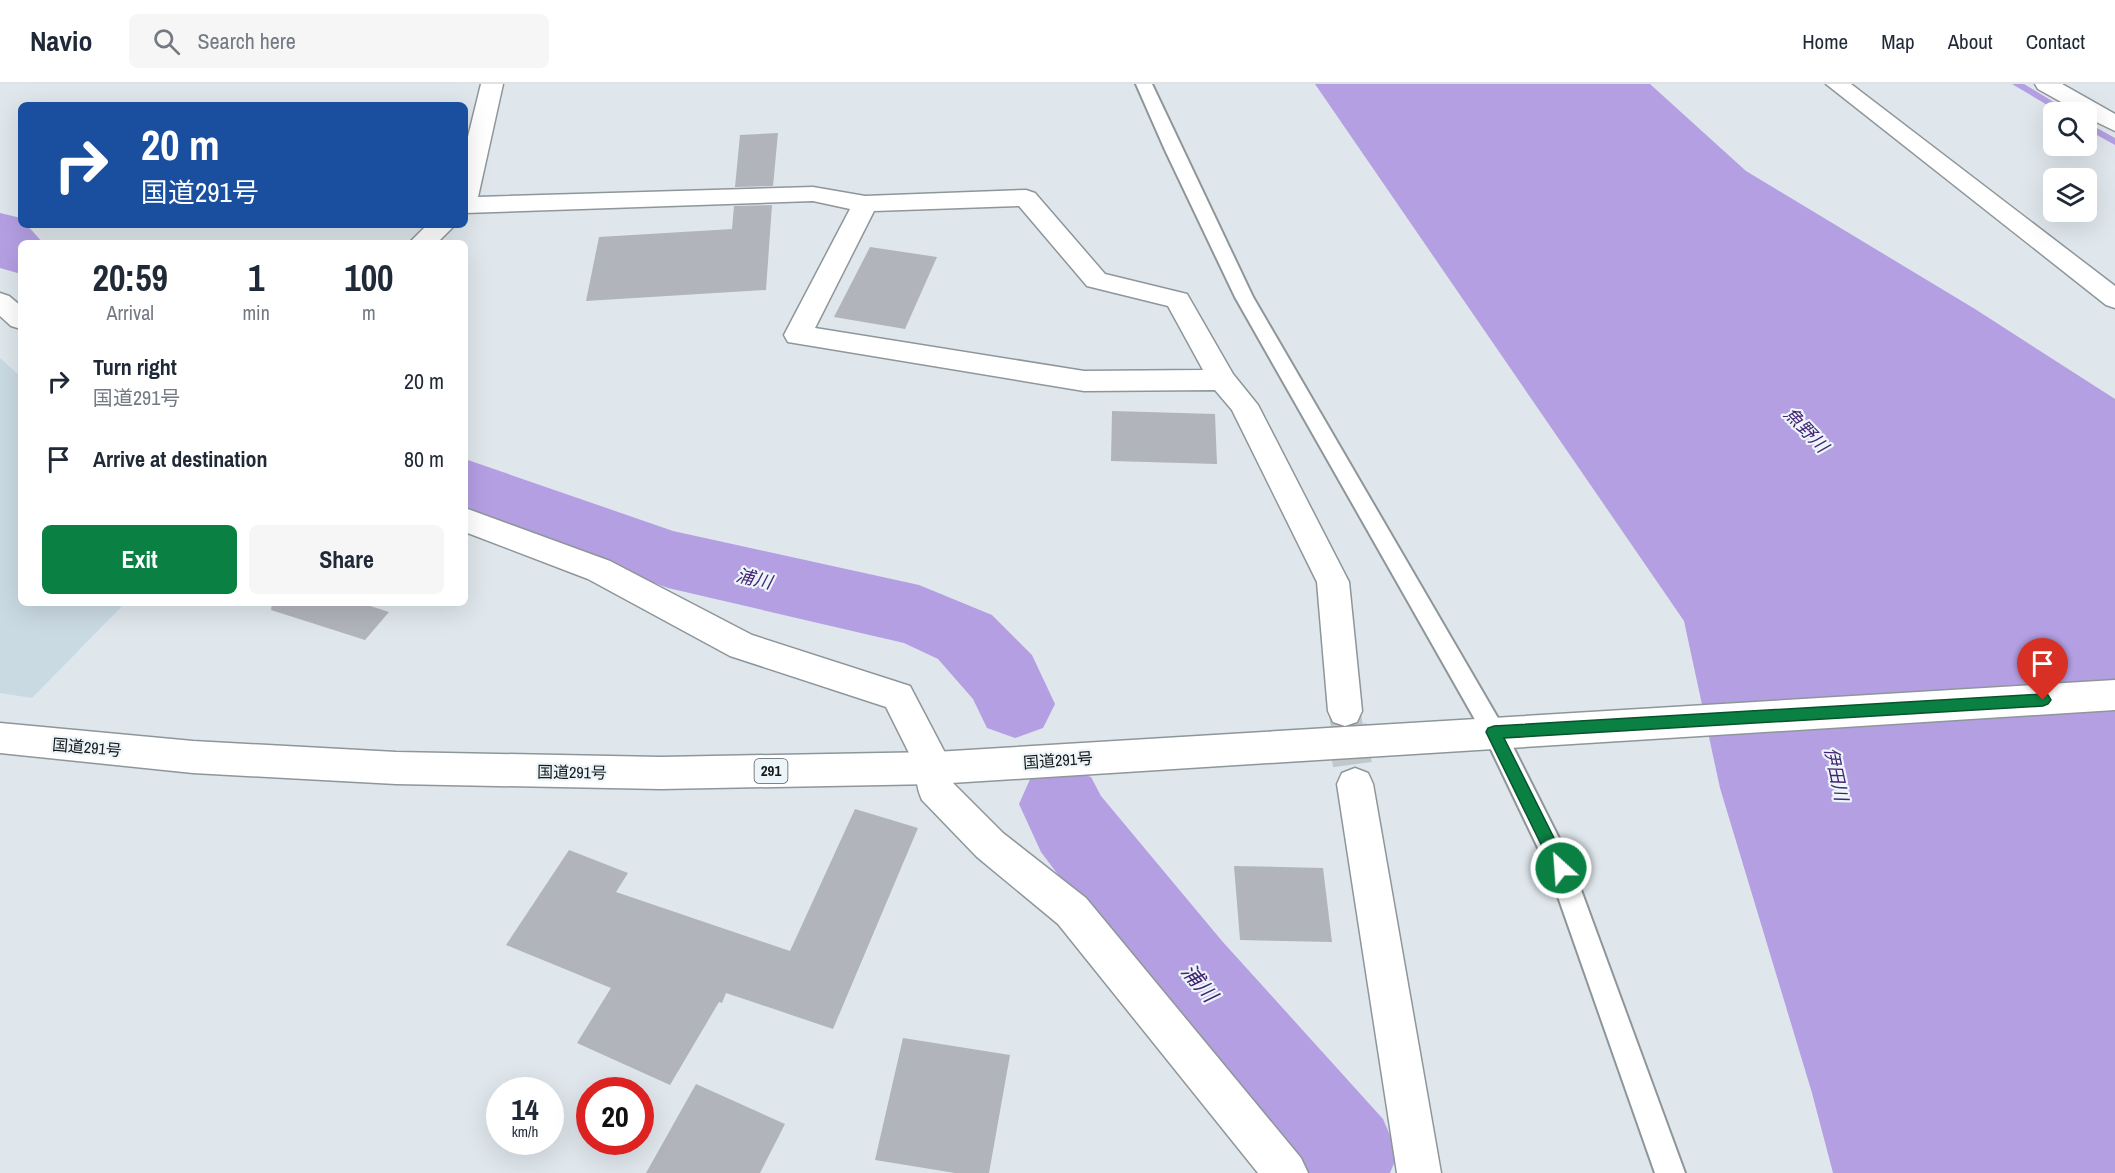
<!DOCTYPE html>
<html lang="en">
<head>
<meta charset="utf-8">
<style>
  :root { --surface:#fff; --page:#f6f6f7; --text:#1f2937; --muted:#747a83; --line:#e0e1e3; --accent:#0b8043 }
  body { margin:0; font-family:"Archivo Narrow","Noto Sans JP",sans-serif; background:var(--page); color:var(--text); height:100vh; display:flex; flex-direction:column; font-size:22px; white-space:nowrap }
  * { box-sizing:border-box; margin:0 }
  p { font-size:20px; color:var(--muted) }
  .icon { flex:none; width:33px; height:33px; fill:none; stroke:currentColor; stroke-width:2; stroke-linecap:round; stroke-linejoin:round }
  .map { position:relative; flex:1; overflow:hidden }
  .sheet { position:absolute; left:18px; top:156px; width:450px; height:366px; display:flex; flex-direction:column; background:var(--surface); border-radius:9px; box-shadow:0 6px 24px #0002 }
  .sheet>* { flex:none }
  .hud { position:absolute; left:18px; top:18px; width:450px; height:126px; border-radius:9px; box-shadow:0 6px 24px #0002; background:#1a4fa0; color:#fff; overflow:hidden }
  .fabs { position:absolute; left:2043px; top:18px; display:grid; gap:12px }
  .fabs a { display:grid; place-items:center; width:54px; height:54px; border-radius:9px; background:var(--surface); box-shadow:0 6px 24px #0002; font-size:30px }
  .speed { position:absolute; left:486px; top:993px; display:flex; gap:12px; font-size:30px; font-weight:700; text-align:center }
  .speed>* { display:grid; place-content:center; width:78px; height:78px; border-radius:50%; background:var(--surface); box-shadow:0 6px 24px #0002; line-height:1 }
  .speed small { font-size:15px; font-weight:400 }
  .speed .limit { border:9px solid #d22; background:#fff; color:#111 }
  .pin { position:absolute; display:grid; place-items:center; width:51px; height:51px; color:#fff; margin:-62px -26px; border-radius:50% 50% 50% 0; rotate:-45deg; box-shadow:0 0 6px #0007 }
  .pin .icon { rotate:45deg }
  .me { position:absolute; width:66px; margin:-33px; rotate:334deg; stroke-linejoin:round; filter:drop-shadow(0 0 4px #0008) }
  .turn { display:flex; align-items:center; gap:21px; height:126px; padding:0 24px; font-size:27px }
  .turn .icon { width:78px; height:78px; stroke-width:2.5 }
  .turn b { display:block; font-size:42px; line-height:51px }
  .eta { display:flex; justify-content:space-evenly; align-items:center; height:102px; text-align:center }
  .eta b { font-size:36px; font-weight:800; line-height:42px }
  .primary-button { display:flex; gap:12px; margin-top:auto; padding:12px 24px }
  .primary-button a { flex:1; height:69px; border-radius:9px; background:var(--accent); color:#fff; font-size:24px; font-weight:800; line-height:69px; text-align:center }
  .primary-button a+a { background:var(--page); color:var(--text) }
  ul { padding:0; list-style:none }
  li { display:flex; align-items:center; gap:18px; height:78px; padding:0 24px }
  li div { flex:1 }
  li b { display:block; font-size:22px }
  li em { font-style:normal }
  header { display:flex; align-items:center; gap:36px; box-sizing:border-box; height:84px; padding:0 30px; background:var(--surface); border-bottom:2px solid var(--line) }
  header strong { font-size:28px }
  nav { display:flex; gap:33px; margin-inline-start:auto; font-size:21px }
  .search { width:420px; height:54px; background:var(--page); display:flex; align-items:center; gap:15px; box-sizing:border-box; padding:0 21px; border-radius:9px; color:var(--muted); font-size:22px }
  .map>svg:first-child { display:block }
  .built { fill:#cadae3 }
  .water { fill:#b49fe3 }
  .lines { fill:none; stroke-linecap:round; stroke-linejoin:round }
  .stream { fill:#b49fe3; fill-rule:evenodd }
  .river { fill:#b49fe3; fill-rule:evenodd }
  .building { fill:#b1b4bb }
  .street-tunnel-far1 { stroke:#c1c8cc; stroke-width:32; stroke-dasharray:32 16; stroke-linecap:butt }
  .street-tunnel { stroke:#c1c8cc; stroke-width:39; stroke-dasharray:39 20; stroke-linecap:butt }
  .lane-casing { stroke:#8e969a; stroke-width:4 }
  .street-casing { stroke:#8e969a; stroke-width:3 }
  .secondary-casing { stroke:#8e969a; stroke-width:3 }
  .highway-casing { stroke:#8e969a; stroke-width:3 }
  .lane { fill:#fff; fill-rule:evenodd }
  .street { fill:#fff; fill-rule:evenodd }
  .secondary { fill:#fff; fill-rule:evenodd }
  .highway { fill:#fff; fill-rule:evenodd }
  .route { fill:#0b8043; stroke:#07532c; stroke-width:1.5 }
  .labels { text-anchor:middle; stroke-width:4.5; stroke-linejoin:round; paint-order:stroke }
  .shield { fill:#ecf5f9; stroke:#565b5d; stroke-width:1.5 }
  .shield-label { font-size:15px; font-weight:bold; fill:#16191a }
  .street-label { font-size:16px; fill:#16191a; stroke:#ecf5f9 }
  .water-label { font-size:18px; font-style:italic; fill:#442372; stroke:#ecf5f9 }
  .near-water-label { font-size:21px; font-style:italic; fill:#442372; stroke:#ecf5f9 }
</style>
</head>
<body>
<header>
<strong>Navio</strong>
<div class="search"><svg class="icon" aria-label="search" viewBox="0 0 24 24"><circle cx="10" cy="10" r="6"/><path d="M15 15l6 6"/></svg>Search here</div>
<nav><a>Home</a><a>Map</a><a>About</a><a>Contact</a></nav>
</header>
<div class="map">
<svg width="2115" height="1089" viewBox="0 0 2115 1089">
  <rect width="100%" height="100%" fill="#dfe7ec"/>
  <polygon class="built" points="0,274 21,293 21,519 125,519 32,614 0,609"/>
  <polygon class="water" points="1315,0 1650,0 1746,87 1975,225 2115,315 2115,1089 1945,1089 1871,1032 1884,1089 1833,1089 1812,1009 1720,704 1684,537"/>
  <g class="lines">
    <g class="stream">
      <polygon points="2012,0 2024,0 2070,28 2059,28"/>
      <polygon points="2086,38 2115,54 2115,61 2086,45"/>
    </g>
    <g class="river">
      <polygon points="0,129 21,134 21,141 27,141 43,159 21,159 21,190 0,184"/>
      <polygon points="465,375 673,447 919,501 992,531 1032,571 1055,620 1043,644 1015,654 987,644 973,615 938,575 904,559 668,504 465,429"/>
      <polygon points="1061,682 1091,693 1101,712 1222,857 1383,1035 1398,1070 1390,1089 1299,1089 1156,921 1041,768 1019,720 1031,693"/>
      <polygon points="1892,913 1926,927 1940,961 1970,1089 1868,1089 1844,961 1858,927"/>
    </g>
  </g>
  <g class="building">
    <polygon points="778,49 773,102 735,103 740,51"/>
    <polygon points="772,121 766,206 586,217 599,153 732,145 734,122"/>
    <polygon points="870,163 937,173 905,245 834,233"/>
    <polygon points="1112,327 1215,330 1217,380 1111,377"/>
    <polygon points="272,519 361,519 389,528 365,556 271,526"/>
    <polygon points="855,725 918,744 833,945 726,909 722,919 719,918 670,1001 577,959 611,904 506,861 569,766 628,789 616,808 790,867"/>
    <polygon points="1234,782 1323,784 1332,858 1240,856"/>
    <polygon points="903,954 1010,971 989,1089 955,1089 875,1076"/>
    <polygon points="696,1000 785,1040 760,1089 646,1089"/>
  </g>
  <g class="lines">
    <polyline class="street-tunnel-far1" points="1345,630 1347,644"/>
    <polyline class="street-tunnel" points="1347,642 1355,700"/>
    <g class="lane-casing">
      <polygon id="lane" points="1136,0 1152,0 1253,213 1502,641 1570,776 1685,1089 1655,1089 1549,787 1486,655 1235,213 1165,66"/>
    </g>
    <g class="street-casing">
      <g id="street">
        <path d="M481 0H503L478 113 813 103 865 112 1026 106 1035 109 1105 190 1187 210 1233 290 1258 321 1349 498 1362 627 1357 638 1345 642 1333 638 1328 627 1317 498 1232 326 1215 306 1084 307 788 258 784 251 850 125 813 117 465 129V65ZM1019 122 1087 202 1168 222 1203 286 1084 287 815 244 874 127Z"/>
        <polygon points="1826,0 1851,0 2115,202 2115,224 2106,221"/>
        <polygon points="2035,0 2062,0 2115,30 2115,47 2086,33 2086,28 2079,28 2038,5"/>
        <polygon points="427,141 455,141 437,159 409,159"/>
        <path d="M935 668 948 673 953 684V699L1003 749 1086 814 1301 1074 1308 1089H1258L1058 840 977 773 922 716C915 701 915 688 922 673Z"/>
        <polygon points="1355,684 1368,689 1373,700 1441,1089 1397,1089 1337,700 1342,689"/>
      </g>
    </g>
    <g class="secondary-casing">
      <g id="secondary">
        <polygon points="0,209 9,212 21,222 21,245 11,242 0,232"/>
        <polygon points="465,424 610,477 752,551 910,602 953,684 948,695 935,700 922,695 886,623 730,572 588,495 465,448"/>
      </g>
    </g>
    <g class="highway-casing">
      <polygon id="highway" points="2115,596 2115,626 935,700 661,705 396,700 193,689 0,669 0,639 193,657 396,668 661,673 935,668"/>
    </g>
    <use href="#lane" class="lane"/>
    <use href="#street" class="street"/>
    <use href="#secondary" class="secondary"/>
    <use href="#highway" class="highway"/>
  </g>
  <polygon class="route" points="2043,610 2048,611 2051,616 2048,620 2043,622 1504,654 1569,784 1566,789 1561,791 1555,789 1486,648 1488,644 1494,642"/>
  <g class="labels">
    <rect class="shield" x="754.5" y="675" width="33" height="24" rx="4.5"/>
    <g class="shield-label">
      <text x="771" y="692">291</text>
    </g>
    <g class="street-label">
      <text transform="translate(87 663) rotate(5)" y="6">国道291号</text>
      <text transform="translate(1058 676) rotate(-4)" y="6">国道291号</text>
      <text transform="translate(572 688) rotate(1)" y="6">国道291号</text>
    </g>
    <g class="water-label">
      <text transform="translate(1806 346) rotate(46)" y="6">魚野川</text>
      <text transform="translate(754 495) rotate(13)" y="6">浦川</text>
      <text transform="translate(1836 690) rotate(78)" y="6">伊田川</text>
    </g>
    <g class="near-water-label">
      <text transform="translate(1199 899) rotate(50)" y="7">浦川</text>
    </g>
  </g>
</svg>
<div class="fabs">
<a><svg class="icon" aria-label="search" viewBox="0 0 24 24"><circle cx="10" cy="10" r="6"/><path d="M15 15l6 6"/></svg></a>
<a><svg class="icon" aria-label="layers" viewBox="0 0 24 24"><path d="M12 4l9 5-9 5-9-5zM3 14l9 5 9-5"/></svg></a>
</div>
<div class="speed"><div>14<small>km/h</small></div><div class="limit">20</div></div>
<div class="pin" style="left:2043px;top:616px;background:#d93025"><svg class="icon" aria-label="arrive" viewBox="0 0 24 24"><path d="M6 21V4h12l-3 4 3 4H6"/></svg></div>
<svg class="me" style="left:1561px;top:784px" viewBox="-20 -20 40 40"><circle r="17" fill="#0b8043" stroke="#fff" stroke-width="3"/><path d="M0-11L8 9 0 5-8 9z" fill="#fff"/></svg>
<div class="hud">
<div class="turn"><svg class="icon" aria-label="right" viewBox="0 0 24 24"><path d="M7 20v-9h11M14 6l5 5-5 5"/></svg><div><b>20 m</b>国道291号</div></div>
</div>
<section class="sheet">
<div class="eta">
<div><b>20:59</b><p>Arrival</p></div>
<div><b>1</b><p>min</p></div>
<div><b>100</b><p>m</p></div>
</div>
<ul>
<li><svg class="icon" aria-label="right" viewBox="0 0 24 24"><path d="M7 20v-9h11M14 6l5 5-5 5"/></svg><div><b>Turn right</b><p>国道291号</p></div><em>20 m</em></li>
<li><svg class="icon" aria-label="arrive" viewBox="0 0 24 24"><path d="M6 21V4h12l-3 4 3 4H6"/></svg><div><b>Arrive at destination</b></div><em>80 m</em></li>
</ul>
<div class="primary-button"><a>Exit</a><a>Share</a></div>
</section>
</div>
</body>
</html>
